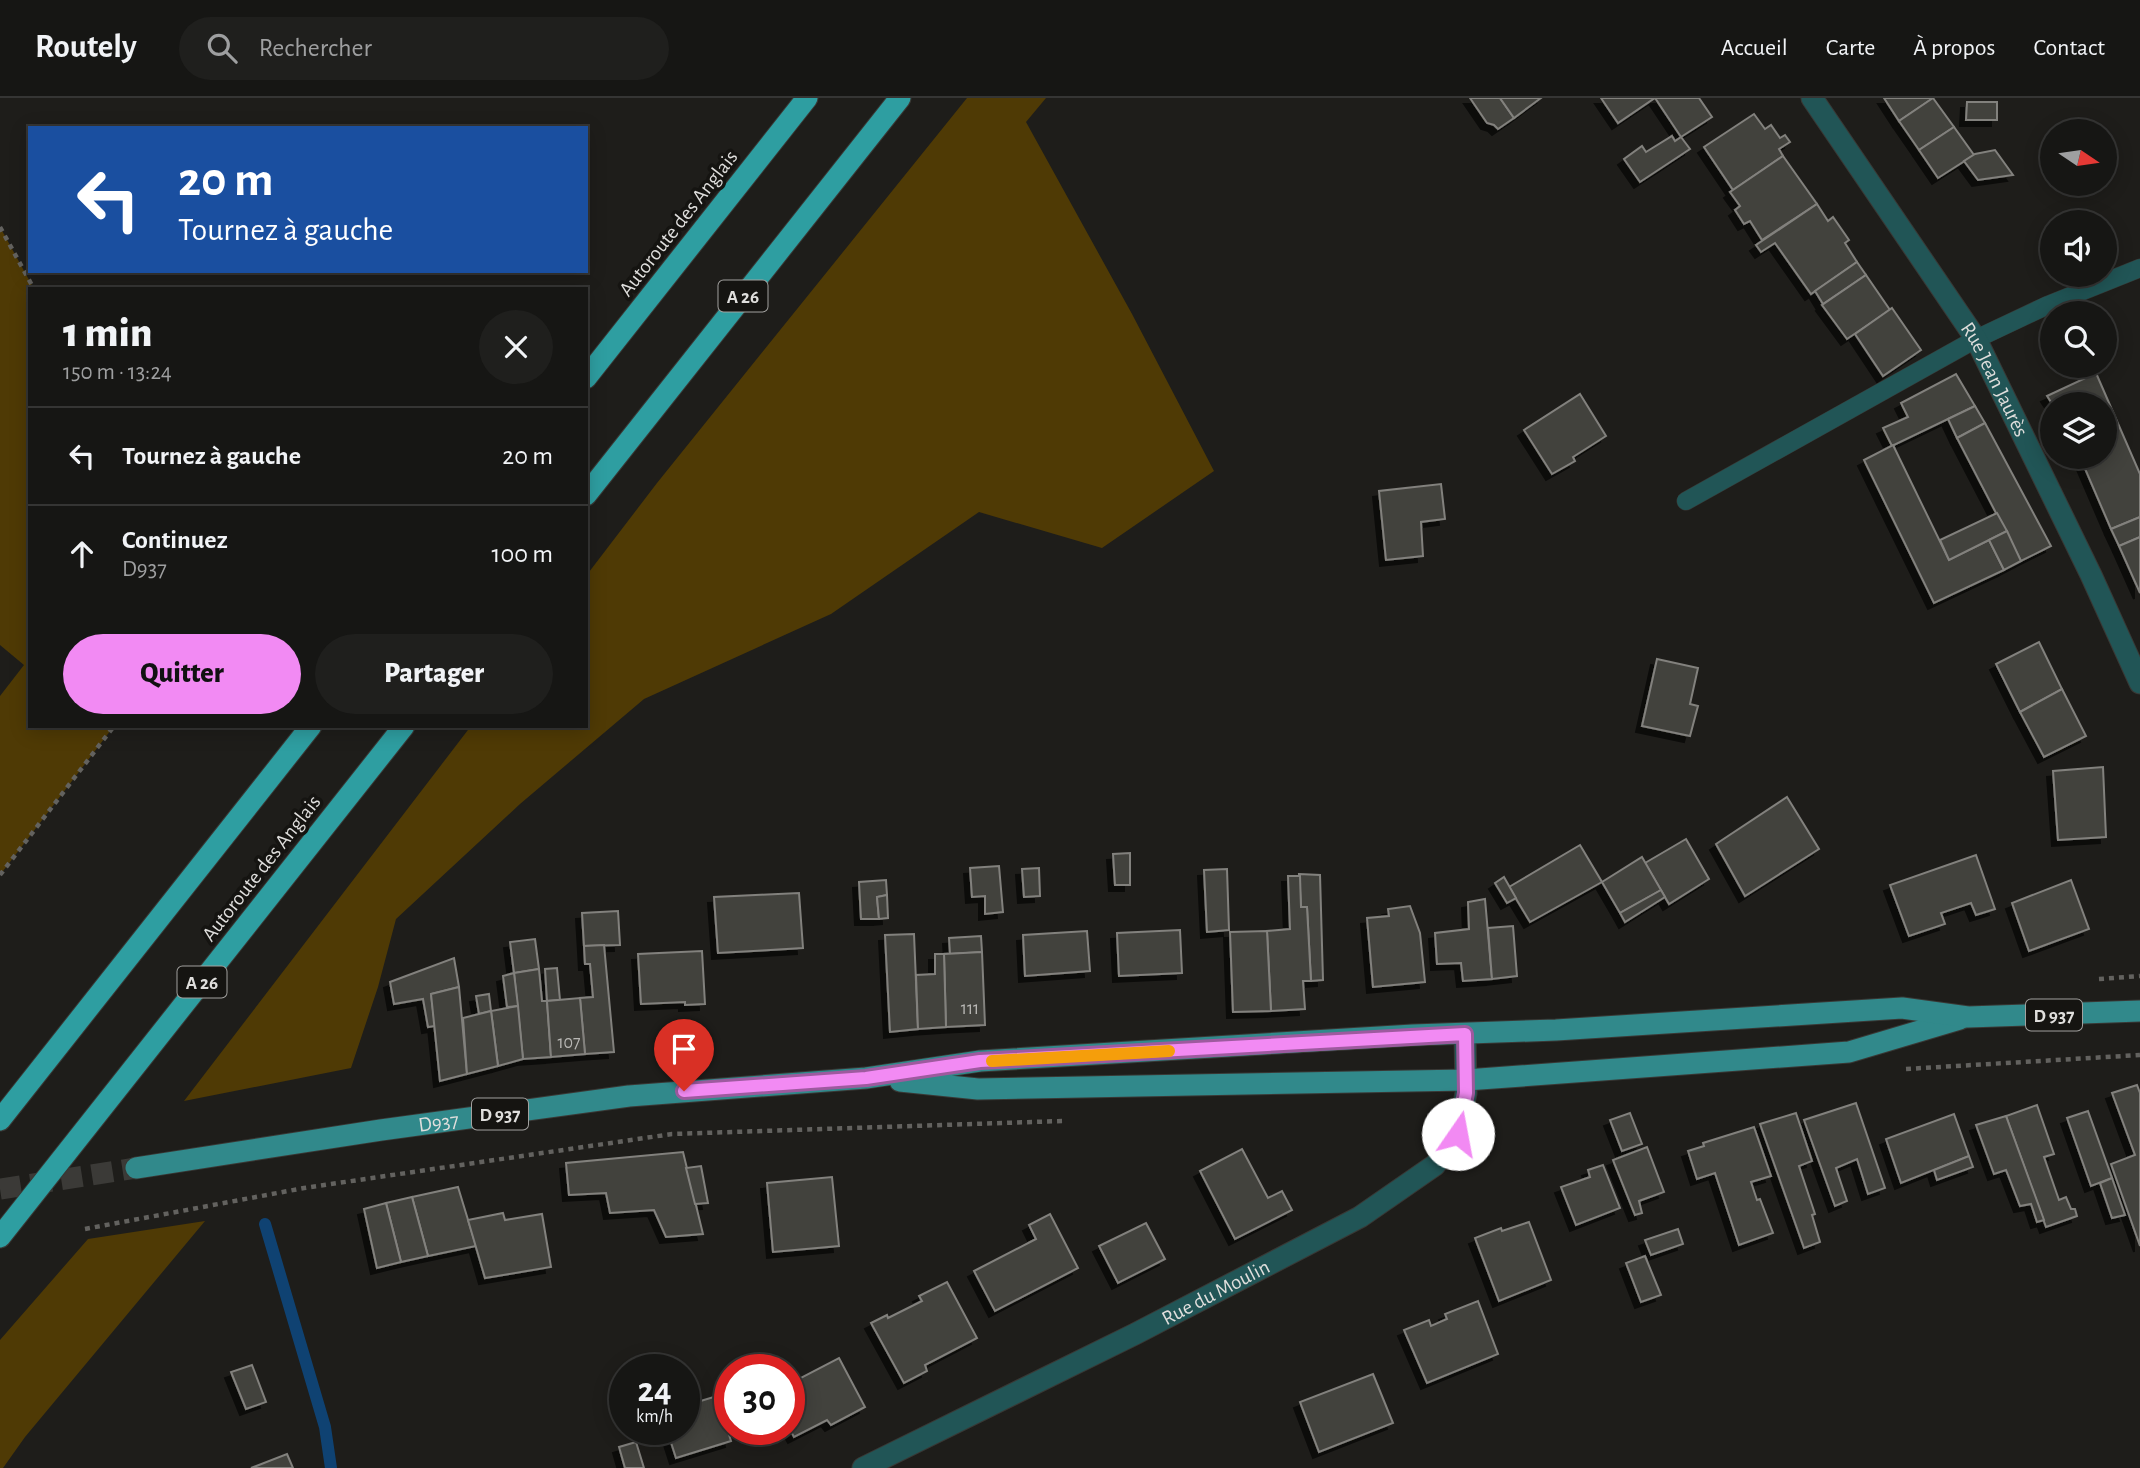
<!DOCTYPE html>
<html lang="fr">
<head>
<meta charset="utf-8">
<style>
  :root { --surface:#161614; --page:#1f1f1d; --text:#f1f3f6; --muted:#9e9fa0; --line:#353534; --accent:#f28af3 }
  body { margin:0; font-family:"Alegreya Sans",sans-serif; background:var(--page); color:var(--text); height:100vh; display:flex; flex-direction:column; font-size:26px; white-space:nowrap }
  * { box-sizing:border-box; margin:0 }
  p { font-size:23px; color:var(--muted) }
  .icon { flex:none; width:38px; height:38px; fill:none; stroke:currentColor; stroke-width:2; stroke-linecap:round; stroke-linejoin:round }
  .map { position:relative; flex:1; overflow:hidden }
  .drawer { position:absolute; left:28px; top:189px; width:560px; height:441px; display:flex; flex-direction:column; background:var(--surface); border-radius:0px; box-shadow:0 4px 18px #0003,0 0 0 2px var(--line) }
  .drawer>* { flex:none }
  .guide { position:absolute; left:28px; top:28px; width:560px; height:147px; border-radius:0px; box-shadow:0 4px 18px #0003,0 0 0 2px var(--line); background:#1a4fa0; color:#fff; overflow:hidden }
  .needle { width:46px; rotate:103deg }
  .controls { position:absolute; left:2040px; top:21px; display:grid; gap:14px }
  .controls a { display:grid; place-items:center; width:77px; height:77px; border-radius:50%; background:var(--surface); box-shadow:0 4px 18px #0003,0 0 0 2px var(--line); font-size:35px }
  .speed { position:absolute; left:609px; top:1256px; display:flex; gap:14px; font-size:35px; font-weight:700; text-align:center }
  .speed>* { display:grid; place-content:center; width:91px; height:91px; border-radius:50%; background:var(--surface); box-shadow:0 4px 18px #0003,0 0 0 2px var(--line); line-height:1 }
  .speed small { font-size:18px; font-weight:400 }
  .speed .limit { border:10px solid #d22; background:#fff; color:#111 }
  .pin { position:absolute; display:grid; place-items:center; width:60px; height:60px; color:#fff; margin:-72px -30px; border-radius:50% 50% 50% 0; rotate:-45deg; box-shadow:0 0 7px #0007 }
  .pin .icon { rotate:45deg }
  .me { position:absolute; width:77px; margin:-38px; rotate:12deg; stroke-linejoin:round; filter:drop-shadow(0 0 5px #0008) }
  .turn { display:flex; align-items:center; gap:24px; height:147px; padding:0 35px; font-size:32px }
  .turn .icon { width:91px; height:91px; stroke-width:2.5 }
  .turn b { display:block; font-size:49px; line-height:60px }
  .round { display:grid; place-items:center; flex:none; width:74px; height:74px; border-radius:37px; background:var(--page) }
  .summary { display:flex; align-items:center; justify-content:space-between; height:119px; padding:0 35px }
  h1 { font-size:42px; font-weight:800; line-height:52px }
  .cta { display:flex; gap:14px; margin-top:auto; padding:14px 35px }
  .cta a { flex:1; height:80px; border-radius:42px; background:var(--accent); color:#111; font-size:28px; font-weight:800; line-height:80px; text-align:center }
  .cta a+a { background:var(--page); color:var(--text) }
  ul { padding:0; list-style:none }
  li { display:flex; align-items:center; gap:21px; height:98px; padding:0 35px; border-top:2px solid var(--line) }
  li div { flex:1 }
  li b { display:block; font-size:26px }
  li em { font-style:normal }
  header { display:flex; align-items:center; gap:42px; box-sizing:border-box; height:98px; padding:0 35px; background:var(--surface); border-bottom:2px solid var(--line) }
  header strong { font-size:33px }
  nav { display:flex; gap:38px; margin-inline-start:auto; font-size:24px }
  .search { width:490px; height:63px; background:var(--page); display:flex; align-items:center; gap:18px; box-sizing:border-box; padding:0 24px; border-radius:38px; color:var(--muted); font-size:26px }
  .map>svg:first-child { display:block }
  .green { fill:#4f3a05 }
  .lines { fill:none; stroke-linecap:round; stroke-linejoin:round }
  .stream { stroke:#0f4272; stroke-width:12 }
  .building { fill:#43423e; stroke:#82817d; stroke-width:2; filter:url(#shadow) }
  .primary-tunnel { stroke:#3b3a37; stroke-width:21; stroke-dasharray:21 10; stroke-linecap:butt }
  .service-casing { stroke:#393835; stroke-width:19 }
  .minor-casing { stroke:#393835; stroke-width:23 }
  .tertiary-casing { stroke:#393835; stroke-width:23 }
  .primary-casing { stroke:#393835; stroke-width:23 }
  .motorway-casing { stroke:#393835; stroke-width:23 }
  .path { stroke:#63625f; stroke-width:4.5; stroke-dasharray:5 5; stroke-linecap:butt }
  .service { stroke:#215556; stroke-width:18 }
  .minor { stroke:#215556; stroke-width:21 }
  .tertiary { stroke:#215556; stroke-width:21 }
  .primary { stroke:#31898b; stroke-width:21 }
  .motorway { stroke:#2e9ea1; stroke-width:21 }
  .route-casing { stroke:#9d5a9e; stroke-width:18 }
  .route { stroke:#f28af3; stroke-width:12 }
  .slow { stroke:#f59e0b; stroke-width:12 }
  .labels { text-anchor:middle; stroke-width:7; stroke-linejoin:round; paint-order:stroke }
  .number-label { font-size:18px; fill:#b8b7b4 }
  .shield { fill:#151411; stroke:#a2a19f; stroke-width:2 }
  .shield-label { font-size:19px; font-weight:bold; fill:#dfdedc }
  .street-label { font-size:21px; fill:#dfdedc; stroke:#151411 }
</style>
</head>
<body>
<header>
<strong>Routely</strong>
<div class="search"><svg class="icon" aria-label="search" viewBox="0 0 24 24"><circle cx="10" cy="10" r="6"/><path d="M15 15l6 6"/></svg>Rechercher</div>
<nav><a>Accueil</a><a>Carte</a><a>À propos</a><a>Contact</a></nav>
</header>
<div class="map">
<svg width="2140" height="1370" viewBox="0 0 2140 1370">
  <defs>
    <filter id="shadow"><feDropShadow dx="-6" dy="6" stdDeviation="0" flood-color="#0009"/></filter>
  </defs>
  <rect width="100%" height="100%" fill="#1e1d1a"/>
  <g class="green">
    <polygon points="967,0 1046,0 1026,24 1132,216 1214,373 1102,450 979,414 831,516 644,601 520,706 396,821 378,889 351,970 184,1003 471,628 586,628 586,478 657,385"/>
    <polygon points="0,129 34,191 30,191 30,628 114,628 0,777 0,598 24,567 0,547"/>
    <polygon points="205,1123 25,1339 3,1370 0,1370 0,1242 88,1141"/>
  </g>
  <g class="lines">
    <polyline class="stream" points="265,1126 325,1329 331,1370"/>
  </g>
  <g class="building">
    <polygon points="1470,0 1500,0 1514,20 1498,31 1494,27 1487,25"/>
    <polygon points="1500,0 1541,0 1514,20"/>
    <polygon points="1601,0 1699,0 1712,19 1681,39 1655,0 1618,25"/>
    <polygon points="1884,0 1933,0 1899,23"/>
    <polygon points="1933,0 1954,29 1919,52 1899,23"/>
    <polygon points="1967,4 1997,4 1997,22 1966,22"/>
    <polygon points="1754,16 1765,31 1771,27 1780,40 1785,37 1790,44 1779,51 1783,58 1733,92 1704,49"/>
    <polygon points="1954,29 1974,57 1938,80 1919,52"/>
    <polygon points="1672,38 1675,43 1681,39 1690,51 1640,84 1624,61 1642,48 1646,54"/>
    <polygon points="1995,52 2013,77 1978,82 1964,63 1975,56"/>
    <polygon points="1783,58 1817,106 1762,142 1750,123 1744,126 1735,112 1740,108 1730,94"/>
    <polygon points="1817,106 1828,123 1833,119 1849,142 1845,145 1857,164 1811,196 1775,145 1761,154 1756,147"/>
    <polygon points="1857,164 1866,177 1823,206 1815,193"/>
    <polygon points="1866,177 1890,212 1847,241 1822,207"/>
    <polygon points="1892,210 1921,252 1883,278 1855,236"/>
    <polygon points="2096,275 2140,376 2140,419 2111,431 2080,359 2105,359 2105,306 2053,307 2047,298"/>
    <polygon points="1956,276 1975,308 1892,348 1883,330 1908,319 1901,305"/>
    <polygon points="1580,296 1606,338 1573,359 1575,363 1552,376 1524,332"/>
    <polygon points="1975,308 1985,325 1957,340 1948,321"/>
    <polygon points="1985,325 2051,448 2021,463 1957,340"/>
    <polygon points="1893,347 1949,462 1989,442 2004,472 1934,505 1864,362"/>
    <polygon points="1441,386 1445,421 1421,424 1423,458 1386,462 1379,393"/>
    <polygon points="1997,415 2007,433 1949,462 1940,442"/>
    <polygon points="2140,419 2140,439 2119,448 2111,431"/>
    <polygon points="2007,433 2021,463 2004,472 1989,442"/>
    <polygon points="2140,439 2140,495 2119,448"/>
    <polygon points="2039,544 2062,591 2020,614 1996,566"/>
    <polygon points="1657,561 1698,570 1690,606 1698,608 1690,638 1642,628"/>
    <polygon points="2062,591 2086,638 2044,659 2020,614"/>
    <polygon points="2103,669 2106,739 2058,742 2053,673"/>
    <polygon points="1787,699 1819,751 1745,798 1716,746"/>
    <polygon points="1686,741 1709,781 1669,806 1645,765"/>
    <polygon points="1580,747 1602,784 1530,824 1509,789"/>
    <polygon points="1130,755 1130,787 1115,787 1113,756"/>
    <polygon points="1976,757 1995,811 1976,817 1971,805 1941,815 1945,826 1909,838 1890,787"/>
    <polygon points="1642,759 1661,792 1620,815 1602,784"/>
    <polygon points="999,768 1003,814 985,816 985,798 972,799 970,770"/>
    <polygon points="1039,770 1040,798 1024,799 1022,771"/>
    <polygon points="1227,771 1229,832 1207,834 1204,772"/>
    <polygon points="1299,776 1320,777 1323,882 1311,883 1307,809 1301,809"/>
    <polygon points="1288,778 1300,778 1301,809 1307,809 1311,883 1303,883 1305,911 1271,913 1267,833 1290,831"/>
    <polygon points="1504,779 1516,800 1507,805 1495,785"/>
    <polygon points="886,782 887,797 877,799 879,821 861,821 859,784"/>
    <polygon points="2071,782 2089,831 2029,853 2012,805"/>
    <polygon points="1661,792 1665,799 1625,824 1620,815"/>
    <polygon points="799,795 803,850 718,855 714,799"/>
    <polygon points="887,797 888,820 879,821 877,799"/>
    <polygon points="1485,801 1492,881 1463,883 1461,865 1437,866 1435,835 1469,831 1468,804"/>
    <polygon points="1410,808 1420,835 1425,884 1373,889 1367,820 1389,818 1388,811"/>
    <polygon points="618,813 620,847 584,848 582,815"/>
    <polygon points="1513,828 1517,878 1492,881 1488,830"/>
    <polygon points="1180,832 1182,875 1119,878 1117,835"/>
    <polygon points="1087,833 1090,873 1025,878 1023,837"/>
    <polygon points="1267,833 1271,913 1233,914 1230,834"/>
    <polygon points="914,836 918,931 890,934 885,837"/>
    <polygon points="981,838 982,854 950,856 949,840"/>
    <polygon points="535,841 539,871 514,875 510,844"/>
    <polygon points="604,847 614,954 585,956 580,900 593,899 590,866 585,866 584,848"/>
    <polygon points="702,853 705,906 685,907 685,904 641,906 638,856"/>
    <polygon points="982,854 985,927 946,929 944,856"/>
    <polygon points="935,856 944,856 946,929 918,931 916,877 935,876"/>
    <polygon points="454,860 459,889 431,896 435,928 428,929 423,901 394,906 390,884"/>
    <polygon points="557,870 560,902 547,903 545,871"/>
    <polygon points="539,871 542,903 547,903 551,959 523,961 514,875"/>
    <polygon points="514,875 518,908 507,909 503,878"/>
    <polygon points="459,889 467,976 440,983 431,896"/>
    <polygon points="489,896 491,913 479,916 476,898"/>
    <polygon points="580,900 585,956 551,959 547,903"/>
    <polygon points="518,908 523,961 498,968 491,913"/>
    <polygon points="491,913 498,968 467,976 463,920"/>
    <polygon points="2137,987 2140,995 2140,1148 2111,1066 2135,1057 2112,995"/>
    <polygon points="1856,1005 1885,1090 1868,1096 1857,1061 1836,1070 1847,1103 1835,1108 1804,1022"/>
    <polygon points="2037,1007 2054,1056 2044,1059 2059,1102 2066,1099 2071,1111 2075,1111 2077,1118 2046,1129 2006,1018"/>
    <polygon points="2088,1013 2112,1080 2091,1088 2067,1020"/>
    <polygon points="1630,1015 1642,1046 1622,1053 1610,1022"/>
    <polygon points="1796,1015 1812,1063 1799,1068 1815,1116 1812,1117 1820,1144 1804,1150 1760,1026"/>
    <polygon points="1954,1016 1969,1058 1901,1085 1886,1041"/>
    <polygon points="2006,1018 2044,1122 2037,1124 2031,1106 2020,1108 2006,1072 1994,1076 1976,1027"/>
    <polygon points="1754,1029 1771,1078 1751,1084 1757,1102 1760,1101 1773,1135 1739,1147 1715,1075 1697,1081 1688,1053 1704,1048 1703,1045"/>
    <polygon points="1647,1049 1664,1094 1639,1103 1642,1115 1635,1117 1613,1062"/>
    <polygon points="1242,1051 1268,1100 1282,1093 1292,1112 1235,1141 1200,1073"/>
    <polygon points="683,1054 703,1136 666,1139 654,1112 610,1115 606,1095 569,1097 566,1065"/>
    <polygon points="1969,1058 1973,1069 1937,1082 1934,1072"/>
    <polygon points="1603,1067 1620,1110 1576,1127 1561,1089 1590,1079 1588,1072"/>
    <polygon points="701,1068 708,1105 695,1106 686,1070"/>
    <polygon points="832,1079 839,1148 773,1154 767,1085"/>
    <polygon points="2112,1080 2125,1117 2112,1120 2100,1085"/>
    <polygon points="458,1089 476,1148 428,1158 412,1099"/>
    <polygon points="412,1099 428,1158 401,1164 386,1105"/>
    <polygon points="386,1105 401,1164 377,1170 364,1111"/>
    <polygon points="503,1115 505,1122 542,1116 551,1169 485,1180 468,1122"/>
    <polygon points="1050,1116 1078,1170 995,1213 974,1173 1036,1141 1029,1127"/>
    <polygon points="1529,1124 1551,1182 1499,1203 1475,1140 1501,1130 1502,1133"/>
    <polygon points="1146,1125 1165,1161 1118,1185 1099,1148"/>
    <polygon points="1678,1131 1683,1146 1651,1157 1645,1142"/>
    <polygon points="1645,1158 1661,1197 1641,1204 1626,1165"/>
    <polygon points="947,1184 977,1240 925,1267 927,1273 904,1285 871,1225 887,1217 888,1220 922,1203 919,1198"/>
    <polygon points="1478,1203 1498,1256 1427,1285 1404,1232 1429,1222 1431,1228 1447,1221 1445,1216"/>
    <polygon points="839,1260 865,1309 831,1327 827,1322 794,1339 789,1330 789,1286"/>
    <polygon points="252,1267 266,1304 246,1311 231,1274"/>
    <polygon points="1373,1276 1393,1325 1319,1354 1300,1304"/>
    <polygon points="717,1298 731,1343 676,1360 667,1332 684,1332 684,1308"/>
    <polygon points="636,1344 644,1370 625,1370 619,1349"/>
    <polygon points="287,1356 293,1370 251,1370"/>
  </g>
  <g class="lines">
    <polyline class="primary-tunnel" points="0,1091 136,1070"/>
    <g class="service-casing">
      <polyline id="service" points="1686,403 1976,241 2048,207 2140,170"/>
    </g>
    <g class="minor-casing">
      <g id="minor">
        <path id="s1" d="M863 1370 1135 1236 1360 1119 1435 1067 1458 1036 1466 995 1465 936"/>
      </g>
    </g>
    <g class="tertiary-casing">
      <g id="tertiary">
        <path id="s2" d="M1812 0 1976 241 2091 477 2140 585"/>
      </g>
    </g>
    <g class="primary-casing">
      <g id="primary">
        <polyline points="900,983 978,991 1466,982 1849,954 1960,921"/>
        <path id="s3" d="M136 1070 381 1032 629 998 866 980 980 963 1413 937 1556 932 1902 910 1968 919 2140 913"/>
      </g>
    </g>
    <g class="motorway-casing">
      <g id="motorway">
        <polyline points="586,280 807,0"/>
        <polyline points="586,397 900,0"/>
        <polyline points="0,1022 311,628"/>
        <polyline points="0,1139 404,628"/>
      </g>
    </g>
    <g class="path">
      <polyline points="0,129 34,191"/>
      <polyline points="0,777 114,628"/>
      <polyline points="2099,881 2140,878"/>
      <polyline points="1906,971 2140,957"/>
      <polyline points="85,1131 304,1090 672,1036 1063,1023"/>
    </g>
    <use href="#service" class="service"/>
    <use href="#minor" class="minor"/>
    <use href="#tertiary" class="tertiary"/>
    <use href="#primary" class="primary"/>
    <use href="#motorway" class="motorway"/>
  </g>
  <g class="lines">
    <g class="route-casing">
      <polyline id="route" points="684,993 866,980 980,963 1465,936 1466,995 1458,1036"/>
    </g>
    <use href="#route" class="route"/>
    <polyline class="slow" points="992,963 1169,953"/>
  </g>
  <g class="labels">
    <g class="number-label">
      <text x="970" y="916">111</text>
      <text x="569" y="950">107</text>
    </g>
    <g class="shield">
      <rect x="718.5" y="182.5" width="49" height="31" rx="5"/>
      <rect x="177.5" y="868.5" width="49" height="31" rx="5"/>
      <rect x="2026" y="901.5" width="56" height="31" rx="5"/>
      <rect x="472" y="1000.5" width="56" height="31" rx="5"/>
    </g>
    <g class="shield-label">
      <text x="743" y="205">A 26</text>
      <text x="202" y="891">A 26</text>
      <text x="2054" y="924">D 937</text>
      <text x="500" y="1023">D 937</text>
    </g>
    <g class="street-label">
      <text transform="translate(678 125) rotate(-52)" y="7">Autoroute des Anglais</text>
      <text dy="7" stroke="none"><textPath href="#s2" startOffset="336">Rue Jean Jaurès</textPath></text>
      <text transform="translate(261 770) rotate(-52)" y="7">Autoroute des Anglais</text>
      <text dy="7" stroke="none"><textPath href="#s3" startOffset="306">D937</textPath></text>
      <text dy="7" stroke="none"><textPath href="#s1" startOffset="394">Rue du Moulin</textPath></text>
    </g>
  </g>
</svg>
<div class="controls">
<a><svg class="needle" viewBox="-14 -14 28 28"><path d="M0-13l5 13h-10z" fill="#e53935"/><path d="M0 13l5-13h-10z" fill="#9e9fa0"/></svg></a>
<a><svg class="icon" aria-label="sound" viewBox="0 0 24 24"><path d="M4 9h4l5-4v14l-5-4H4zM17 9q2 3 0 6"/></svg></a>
<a><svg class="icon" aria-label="search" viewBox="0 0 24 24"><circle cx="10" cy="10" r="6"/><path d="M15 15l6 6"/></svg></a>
<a><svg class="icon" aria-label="layers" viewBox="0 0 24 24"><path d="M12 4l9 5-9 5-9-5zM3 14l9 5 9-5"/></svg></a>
</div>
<div class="speed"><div>24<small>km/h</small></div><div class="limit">30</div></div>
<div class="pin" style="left:684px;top:993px;background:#d93025"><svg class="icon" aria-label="arrive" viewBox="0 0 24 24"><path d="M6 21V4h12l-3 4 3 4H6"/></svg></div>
<svg class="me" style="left:1458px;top:1036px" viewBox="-20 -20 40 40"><circle r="19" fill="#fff"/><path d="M0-13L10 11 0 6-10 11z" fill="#f28af3"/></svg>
<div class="guide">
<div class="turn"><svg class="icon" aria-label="left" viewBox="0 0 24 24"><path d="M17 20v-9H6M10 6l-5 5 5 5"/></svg><div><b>20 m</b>Tournez à gauche</div></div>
</div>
<section class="drawer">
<div class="summary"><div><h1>1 min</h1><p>150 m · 13:24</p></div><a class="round"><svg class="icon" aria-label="close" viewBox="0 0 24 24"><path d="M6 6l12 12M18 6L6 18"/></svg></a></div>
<ul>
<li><svg class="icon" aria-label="left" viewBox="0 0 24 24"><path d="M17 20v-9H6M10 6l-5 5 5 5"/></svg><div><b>Tournez à gauche</b></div><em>20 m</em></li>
<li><svg class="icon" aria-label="ahead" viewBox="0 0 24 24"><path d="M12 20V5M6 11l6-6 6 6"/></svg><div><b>Continuez</b><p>D937</p></div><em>100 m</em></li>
</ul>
<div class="cta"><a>Quitter</a><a>Partager</a></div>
</section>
</div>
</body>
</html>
